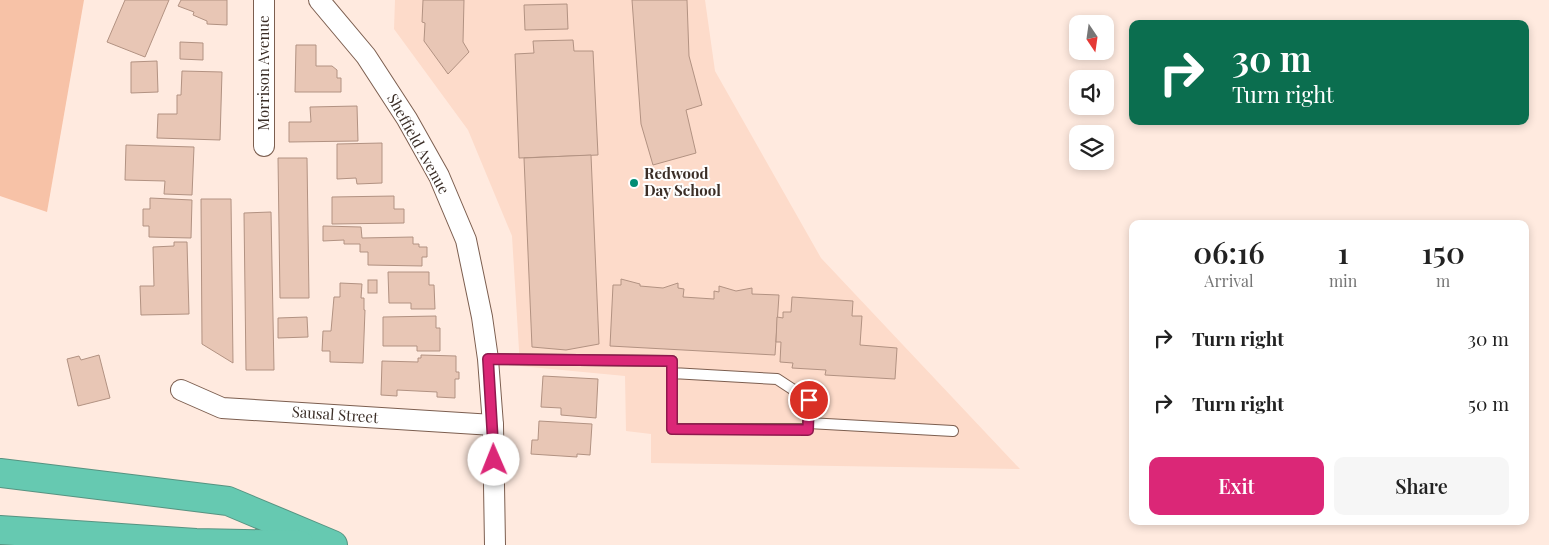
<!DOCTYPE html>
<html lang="en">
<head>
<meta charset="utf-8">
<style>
  :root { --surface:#fff; --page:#f6f6f6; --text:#222; --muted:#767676; --accent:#db2777 }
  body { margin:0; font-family:"Playfair Display",serif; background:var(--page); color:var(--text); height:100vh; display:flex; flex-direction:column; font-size:19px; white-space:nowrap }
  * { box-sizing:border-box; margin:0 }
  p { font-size:16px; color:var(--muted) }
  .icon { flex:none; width:28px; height:28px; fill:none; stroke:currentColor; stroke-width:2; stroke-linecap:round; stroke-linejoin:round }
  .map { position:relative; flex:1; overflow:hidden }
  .drawer { position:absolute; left:1129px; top:220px; width:400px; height:305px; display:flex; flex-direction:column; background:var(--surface); border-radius:10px; box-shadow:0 2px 8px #0003 }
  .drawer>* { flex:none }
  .hud { position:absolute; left:1129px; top:20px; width:400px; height:105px; border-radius:10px; box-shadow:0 2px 8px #0003; background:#0b6e4f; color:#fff; overflow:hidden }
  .needle { width:32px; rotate:167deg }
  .tools { position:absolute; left:1069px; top:15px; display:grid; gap:10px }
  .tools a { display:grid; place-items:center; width:45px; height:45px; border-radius:10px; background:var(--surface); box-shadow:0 2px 8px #0003; font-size:25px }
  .pin { position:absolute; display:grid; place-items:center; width:42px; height:42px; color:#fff; margin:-21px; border:2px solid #fff; border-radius:50%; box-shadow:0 1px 5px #0007 }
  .me { position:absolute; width:55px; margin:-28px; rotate:359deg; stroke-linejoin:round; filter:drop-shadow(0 0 4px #0008) }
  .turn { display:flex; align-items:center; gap:18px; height:105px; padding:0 20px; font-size:22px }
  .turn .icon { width:65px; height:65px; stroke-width:2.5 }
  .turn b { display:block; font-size:35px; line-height:42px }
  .eta { display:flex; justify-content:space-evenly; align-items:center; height:85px; text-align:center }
  .eta b { font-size:30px; font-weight:600; line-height:35px }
  .action { display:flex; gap:10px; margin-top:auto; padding:10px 20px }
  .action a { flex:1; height:58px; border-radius:10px; background:var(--accent); color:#fff; font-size:20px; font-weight:600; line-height:58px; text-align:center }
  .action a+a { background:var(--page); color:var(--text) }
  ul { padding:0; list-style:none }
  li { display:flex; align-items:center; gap:15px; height:65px; padding:0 20px }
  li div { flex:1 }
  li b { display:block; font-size:19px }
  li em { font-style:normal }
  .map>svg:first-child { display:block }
  .built { fill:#fddbca }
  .green { fill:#f7c2a7 }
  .building { fill:#e8c6b5; stroke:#b29282 }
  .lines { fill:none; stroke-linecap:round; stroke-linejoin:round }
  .lane-casing { stroke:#7c5e4f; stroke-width:12 }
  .street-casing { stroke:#7c5e4f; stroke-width:22 }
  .highway-casing { stroke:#579381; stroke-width:30 }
  .lane { stroke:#fff; stroke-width:10 }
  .street { stroke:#fff; stroke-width:20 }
  .highway { stroke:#66c9b1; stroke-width:28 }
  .route-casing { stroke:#8e194d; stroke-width:12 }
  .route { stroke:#db2777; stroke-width:9 }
  .poi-dot { fill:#008d75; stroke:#fff; stroke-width:2 }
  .labels { text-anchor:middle; stroke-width:4; stroke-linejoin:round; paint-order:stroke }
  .street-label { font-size:15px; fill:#3b2e27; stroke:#fff }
  .poi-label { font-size:15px; font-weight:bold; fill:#3b2e27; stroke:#fff; text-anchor:start }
</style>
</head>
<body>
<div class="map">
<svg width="1549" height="545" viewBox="0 0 1549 545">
  <rect width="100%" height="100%" fill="#ffeadf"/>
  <polygon class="built" points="395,0 705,0 715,71 821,258 1020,469 651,463 651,434 626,431 625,376 520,366 512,236 468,130 394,29"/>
  <polygon class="green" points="0,0 84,0 47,212 0,196"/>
  <g class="building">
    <polygon points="125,0 169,0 145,57 107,42"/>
    <polygon points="181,0 227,0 227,25 207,24 207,21 193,15 194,12 178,6"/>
    <polygon points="423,0 464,0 463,42 469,52 448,74 424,41 425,23 422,22"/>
    <polygon points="632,0 687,0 689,56 702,105 686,110 696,153 653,165 641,124"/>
    <polygon points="567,4 568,29 525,30 524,5"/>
    <polygon points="573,40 574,51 593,51 598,155 519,158 515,54 534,53 533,41"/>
    <polygon points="180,42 203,43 203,60 180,59"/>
    <polygon points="296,45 316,45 316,66 332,66 337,70 337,78 341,78 341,92 295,92"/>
    <polygon points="157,61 158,92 131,93 131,62"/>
    <polygon points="182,71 222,72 220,140 157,138 158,114 177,114 177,95 181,95"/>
    <polygon points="357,106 358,141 289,142 289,122 311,122 310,107"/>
    <polygon points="382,143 382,183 357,184 356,178 337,179 337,144"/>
    <polygon points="126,145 194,147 192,195 164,194 165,181 125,180"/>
    <polygon points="591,155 599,344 566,350 532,347 524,158"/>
    <polygon points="278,158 307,158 309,298 280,298"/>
    <polygon points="394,196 394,209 404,209 404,223 332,224 332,197"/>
    <polygon points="150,198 192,200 191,238 149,237 149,226 143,226 143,209 150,209"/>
    <polygon points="201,199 231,199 233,363 202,344"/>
    <polygon points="271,212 274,370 246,370 244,213"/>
    <polygon points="323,226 361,227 362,238 413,237 413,244 419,244 419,247 427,247 427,257 422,257 422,266 368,265 368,252 360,252 360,244 344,244 344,240 323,241"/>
    <polygon points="174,242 187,242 189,314 141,315 140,286 154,286 153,247 174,246"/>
    <polygon points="388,272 429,272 429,285 434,285 435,309 411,309 411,303 389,303"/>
    <polygon points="621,279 640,284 640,286 663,288 678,283 678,288 684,289 683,297 714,299 714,291 719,292 719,286 736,291 752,288 752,294 779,295 775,355 610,346 613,285 621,285"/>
    <rect x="368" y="280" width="9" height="13"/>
    <polygon points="340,283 362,284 361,298 364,298 364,310 365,310 363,363 330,362 330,351 322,351 323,331 331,331 334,297 340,297"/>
    <polygon points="792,297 853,301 852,316 862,316 860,345 897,348 895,379 825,375 826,370 792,368 793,363 780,362 781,342 776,342 777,317 783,318 783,312 791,312"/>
    <polygon points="436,316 436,328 440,328 440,351 417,351 417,346 383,346 383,317"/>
    <polygon points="307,317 308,337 278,338 278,318"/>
    <polygon points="99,355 110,398 78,406 67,359 79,356 81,360"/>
    <polygon points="421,355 456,356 456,372 459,372 459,379 455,379 455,398 437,397 437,392 397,390 397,396 381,395 382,361 418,362 418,358 421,358"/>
    <polygon points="543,376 598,379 596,418 561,415 561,408 541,407"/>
    <polygon points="539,421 592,424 590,455 577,454 577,457 531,454 532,440 538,440"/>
  </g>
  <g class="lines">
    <g class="lane-casing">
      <g id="lane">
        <polyline points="488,359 672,361 672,429 808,429 809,400 777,379 672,373"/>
        <polyline points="808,423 953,431"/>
      </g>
    </g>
    <g class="street-casing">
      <g id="street">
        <polyline points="319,0 366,56 407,119 439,176 466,240 482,317 488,359 493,425 495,545"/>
        <polyline points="264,146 264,0"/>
        <polyline points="181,390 222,408 493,425"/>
      </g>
    </g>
    <g class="highway-casing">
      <g id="highway">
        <polyline points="0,473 228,501 333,545"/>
        <polyline points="0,530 196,543 300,545"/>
      </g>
    </g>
    <use href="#lane" class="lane"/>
    <use href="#street" class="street"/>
    <use href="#highway" class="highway"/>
  </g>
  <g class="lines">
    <g class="route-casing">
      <polyline id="route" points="494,460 488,359 672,361 672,429 808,430 809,400"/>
    </g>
    <use href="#route" class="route"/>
  </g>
  <circle class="poi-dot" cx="634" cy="183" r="5"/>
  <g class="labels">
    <g class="street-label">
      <text transform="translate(264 73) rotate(-90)" y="5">Morrison Avenue</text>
      <text transform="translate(418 144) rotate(61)" y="5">Sheffield Avenue</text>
      <text transform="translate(335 415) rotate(4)" y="5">Sausal Street</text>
    </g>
    <g class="poi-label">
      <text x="644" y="179">Redwood<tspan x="644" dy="17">Day School</tspan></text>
    </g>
  </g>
</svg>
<div class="tools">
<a><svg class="needle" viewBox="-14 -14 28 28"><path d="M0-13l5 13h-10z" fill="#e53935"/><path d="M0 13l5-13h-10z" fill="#767676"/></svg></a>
<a><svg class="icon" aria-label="sound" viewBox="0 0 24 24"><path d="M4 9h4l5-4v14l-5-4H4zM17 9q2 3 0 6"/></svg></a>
<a><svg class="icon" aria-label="layers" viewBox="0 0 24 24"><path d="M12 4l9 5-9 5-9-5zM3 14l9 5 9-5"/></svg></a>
</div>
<div class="pin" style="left:809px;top:400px;background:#d93025"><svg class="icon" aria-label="arrive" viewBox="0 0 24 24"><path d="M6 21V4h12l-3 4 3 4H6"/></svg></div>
<svg class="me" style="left:494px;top:460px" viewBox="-20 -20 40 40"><circle r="19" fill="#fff"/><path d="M0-13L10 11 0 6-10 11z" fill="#db2777"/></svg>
<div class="hud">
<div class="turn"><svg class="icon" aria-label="right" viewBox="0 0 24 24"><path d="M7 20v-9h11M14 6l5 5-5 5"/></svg><div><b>30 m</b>Turn right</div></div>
</div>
<section class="drawer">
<div class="eta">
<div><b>06:16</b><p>Arrival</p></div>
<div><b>1</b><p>min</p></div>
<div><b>150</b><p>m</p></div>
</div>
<ul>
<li><svg class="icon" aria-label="right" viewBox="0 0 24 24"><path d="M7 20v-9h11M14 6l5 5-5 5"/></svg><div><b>Turn right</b></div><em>30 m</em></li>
<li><svg class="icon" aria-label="right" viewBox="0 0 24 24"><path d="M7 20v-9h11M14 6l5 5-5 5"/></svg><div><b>Turn right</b></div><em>50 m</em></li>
</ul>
<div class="action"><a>Exit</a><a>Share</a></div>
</section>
</div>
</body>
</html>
